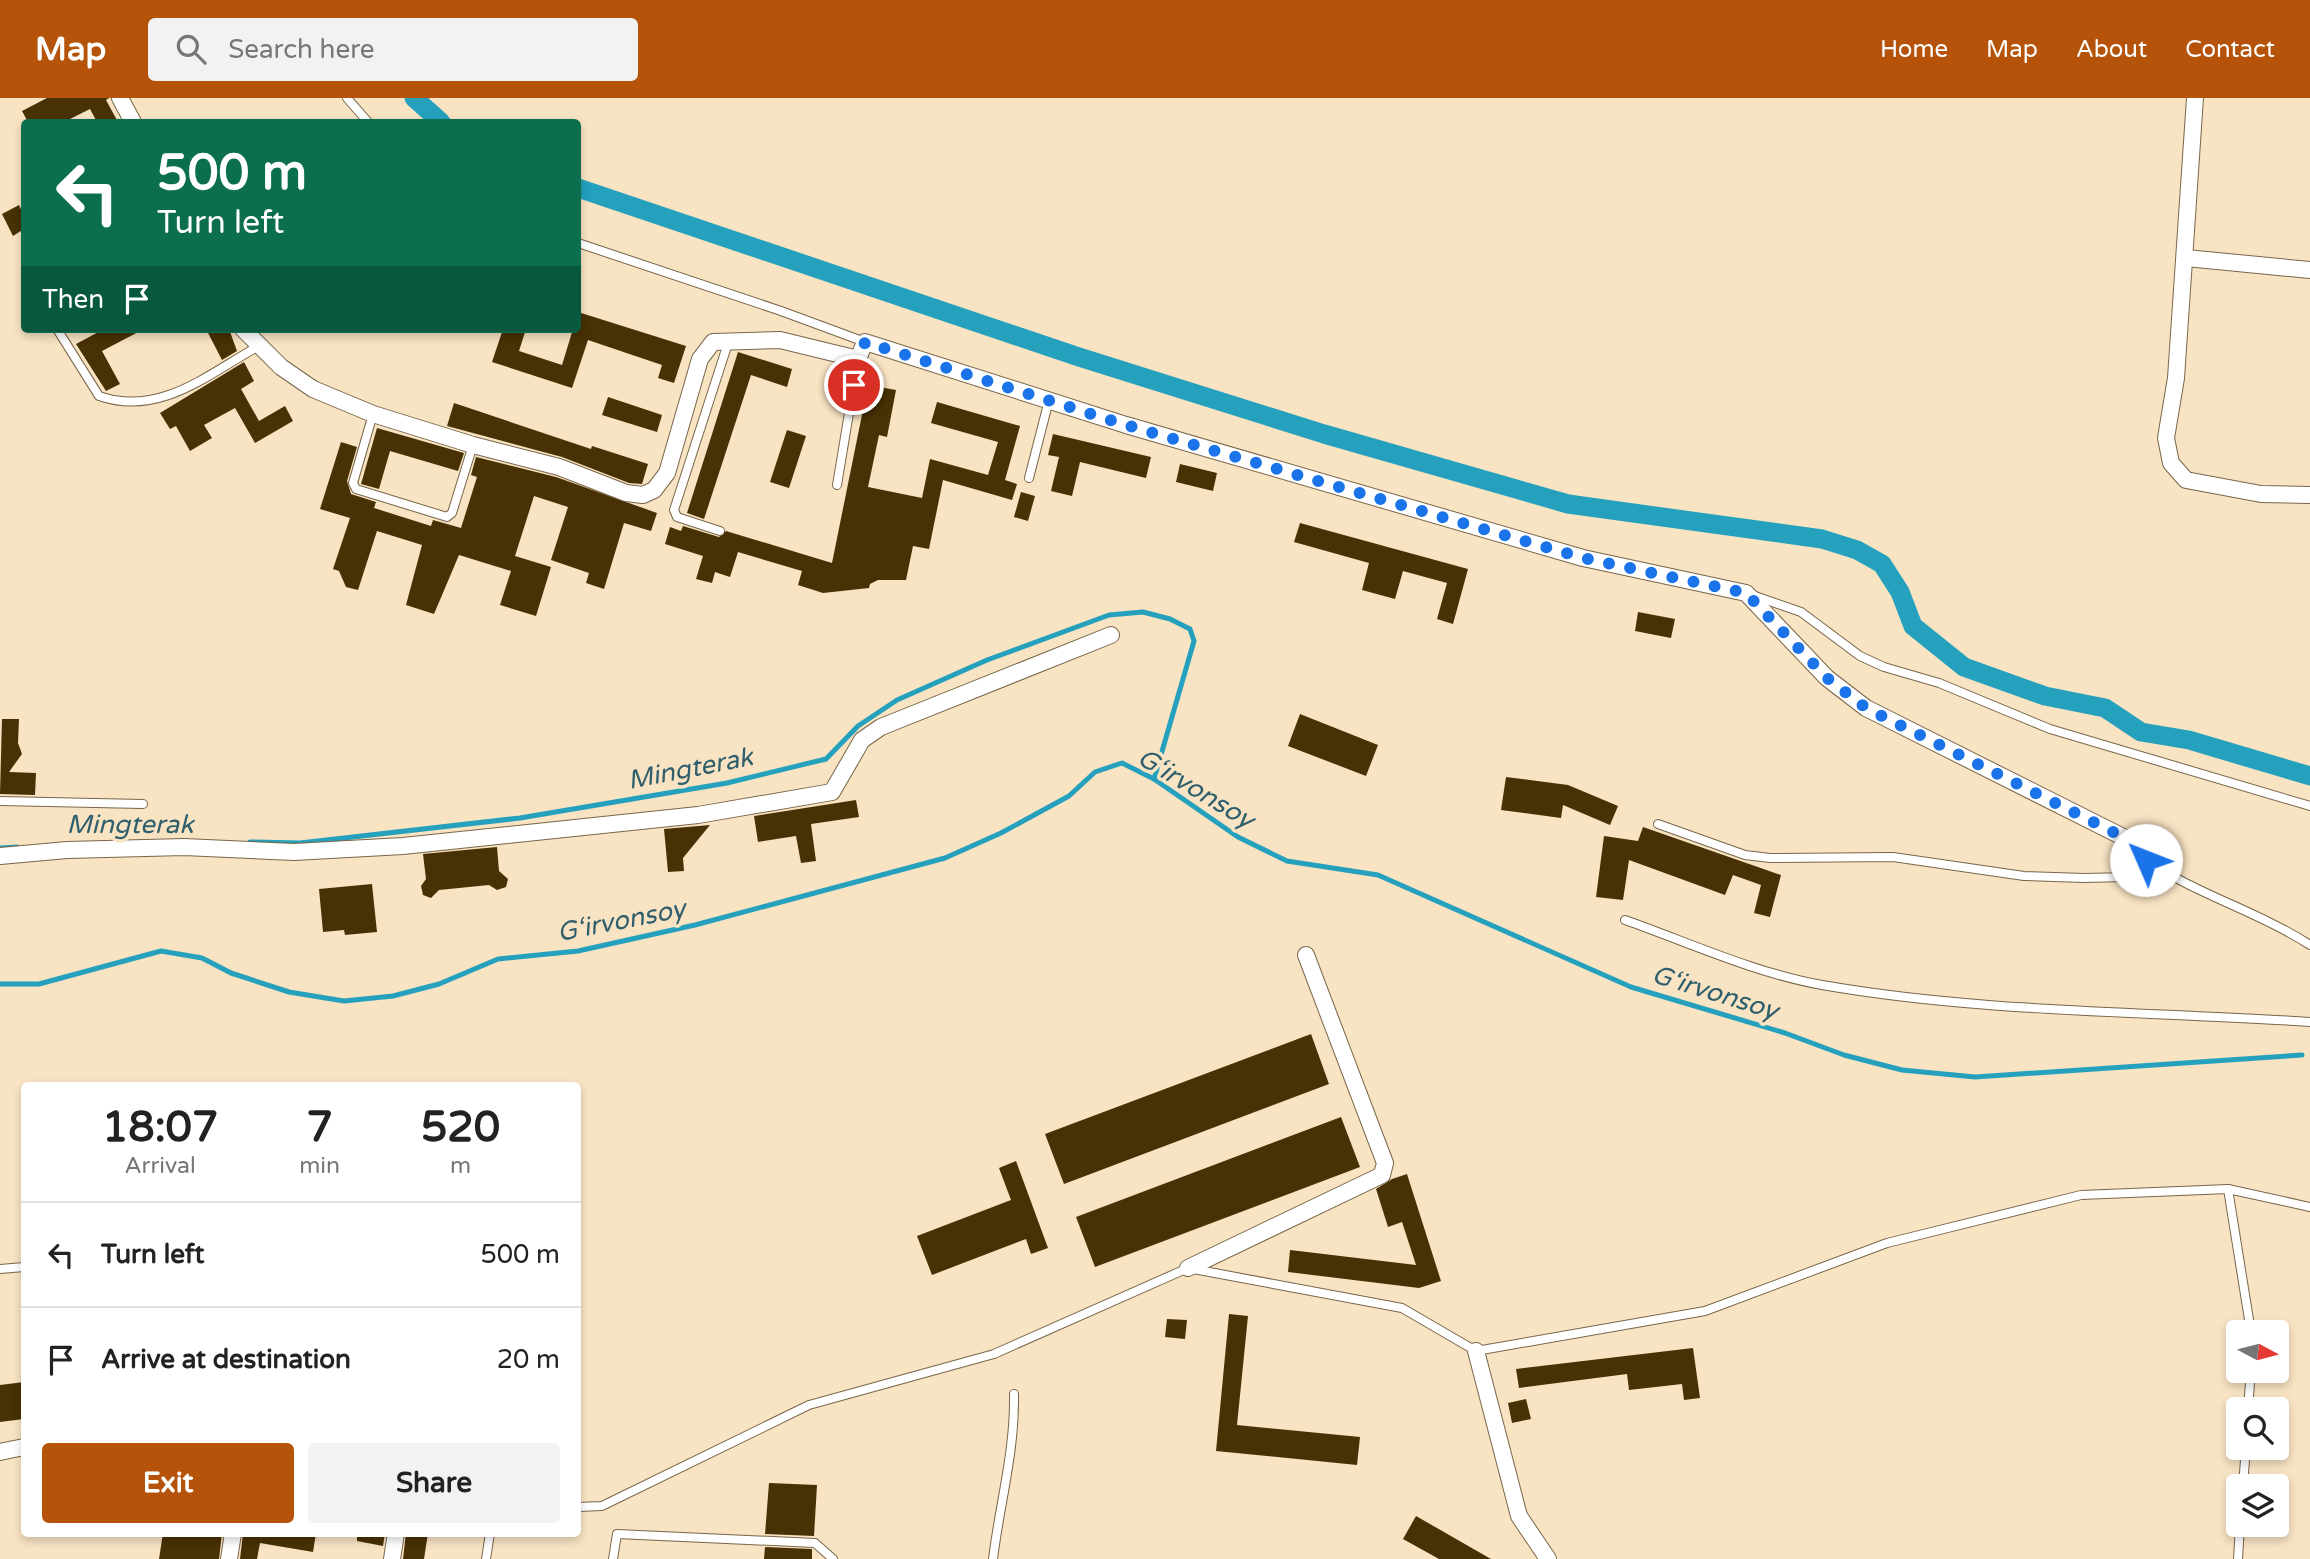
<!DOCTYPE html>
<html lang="en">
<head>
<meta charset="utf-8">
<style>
  :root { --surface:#fff; --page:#f2f2f2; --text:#222; --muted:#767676; --line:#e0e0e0; --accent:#b45309 }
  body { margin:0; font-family:"Varela Round",sans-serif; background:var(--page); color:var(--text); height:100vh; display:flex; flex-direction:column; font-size:26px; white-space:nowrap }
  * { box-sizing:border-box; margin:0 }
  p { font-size:23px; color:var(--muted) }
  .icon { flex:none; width:38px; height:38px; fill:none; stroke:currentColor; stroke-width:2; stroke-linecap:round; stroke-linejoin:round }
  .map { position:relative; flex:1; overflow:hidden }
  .panel { position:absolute; left:21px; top:984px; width:560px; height:455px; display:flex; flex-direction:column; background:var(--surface); border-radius:7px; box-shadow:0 4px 10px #0003 }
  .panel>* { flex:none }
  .banner { position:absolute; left:21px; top:21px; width:560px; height:214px; border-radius:7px; box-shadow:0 4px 10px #0003; background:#0b6e4f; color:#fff; overflow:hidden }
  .needle { width:46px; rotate:97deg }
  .controls { position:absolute; left:2226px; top:1222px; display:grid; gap:14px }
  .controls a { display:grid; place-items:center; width:63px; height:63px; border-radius:7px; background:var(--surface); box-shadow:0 4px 10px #0003; font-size:35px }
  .pin { position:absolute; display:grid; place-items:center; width:60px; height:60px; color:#fff; margin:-30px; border:4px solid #fff; border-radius:50%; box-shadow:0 2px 7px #0007 }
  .me { position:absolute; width:77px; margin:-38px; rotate:314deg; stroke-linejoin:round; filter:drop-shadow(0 0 5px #0008) }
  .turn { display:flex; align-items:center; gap:24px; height:147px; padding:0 21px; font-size:32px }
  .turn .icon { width:91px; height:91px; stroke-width:2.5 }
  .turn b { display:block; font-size:49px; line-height:60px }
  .then { display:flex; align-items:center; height:66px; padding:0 21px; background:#0003; gap:14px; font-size:26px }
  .eta { display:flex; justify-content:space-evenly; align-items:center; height:119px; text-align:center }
  .eta b { font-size:42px; font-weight:700; line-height:49px }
  .primary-button { display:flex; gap:14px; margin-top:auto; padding:14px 21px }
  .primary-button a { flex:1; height:80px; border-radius:7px; background:var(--accent); color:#fff; font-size:28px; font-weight:700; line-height:80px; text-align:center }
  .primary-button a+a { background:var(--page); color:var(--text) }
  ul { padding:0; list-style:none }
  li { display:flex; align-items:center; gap:21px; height:105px; padding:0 21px; border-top:2px solid var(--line) }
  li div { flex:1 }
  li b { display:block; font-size:26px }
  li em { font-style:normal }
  header { display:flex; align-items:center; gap:42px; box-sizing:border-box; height:98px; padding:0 35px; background:var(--accent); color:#fff }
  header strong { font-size:33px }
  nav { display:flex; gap:38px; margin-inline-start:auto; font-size:24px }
  .search { width:490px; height:63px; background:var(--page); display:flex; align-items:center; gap:18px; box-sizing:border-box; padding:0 24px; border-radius:7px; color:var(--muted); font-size:26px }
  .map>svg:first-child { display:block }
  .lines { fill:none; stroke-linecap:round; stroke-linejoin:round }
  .stream { stroke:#25a1bd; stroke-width:5 }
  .canal { stroke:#25a1bd; stroke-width:19 }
  .building { fill:#483104 }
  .lane-casing { stroke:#786649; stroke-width:10 }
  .street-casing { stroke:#786649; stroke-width:18 }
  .lane { stroke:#fff; stroke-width:8 }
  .street { stroke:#fff; stroke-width:16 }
  .route { stroke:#1a73e8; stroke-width:12; stroke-dasharray:0 21.6 }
  .labels { text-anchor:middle; stroke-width:7; stroke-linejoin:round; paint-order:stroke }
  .water-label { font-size:26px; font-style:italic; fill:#2f5f6c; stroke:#f8e3c3 }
</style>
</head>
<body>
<header>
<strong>Map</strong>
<div class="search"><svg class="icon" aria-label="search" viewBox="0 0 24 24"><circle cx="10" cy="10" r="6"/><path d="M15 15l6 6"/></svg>Search here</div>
<nav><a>Home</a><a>Map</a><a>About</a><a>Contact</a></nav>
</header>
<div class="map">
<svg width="2310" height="1461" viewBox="0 0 2310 1461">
  <rect width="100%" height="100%" fill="#f8e3c3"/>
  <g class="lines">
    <g class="stream">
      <polyline points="250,744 300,745 520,720 727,685 826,661 858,628 897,602 987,562 1109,517 1143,514 1170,521 1190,531 1194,543 1154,681"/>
      <polyline points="0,750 17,749"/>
      <polyline points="0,886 39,886 161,853 202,860 231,875 289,894 344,903 393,898 439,886 498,861 578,853 695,827 945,760 1001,735 1069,698 1095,674 1122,665 1154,681 1238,739 1287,763 1378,777 1631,889 1785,935 1844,957 1902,972 1975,979 2302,957"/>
    </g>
    <g class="canal">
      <polyline points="414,0 441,24"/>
      <polyline points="578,90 1079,259 1324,336 1568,406 1822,441 1857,452 1882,466 1900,494 1913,528 1964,569 2045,598 2105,610 2141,634 2189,642 2310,678"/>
    </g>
  </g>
  <g class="building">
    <polygon points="47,0 109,0 106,2 118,24 97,24 90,11 64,24 28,24 22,13"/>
    <polygon points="19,107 24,118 24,131 13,138 2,116"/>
    <polygon points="578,214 686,248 674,285 658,280 662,267 588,242 572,290 492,264 503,231 526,231 519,253 562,267 573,231 578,231"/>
    <polygon points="104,231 144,231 102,253 120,286 106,293 76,246"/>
    <polygon points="206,231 229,231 237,253 222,262"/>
    <polygon points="738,254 792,271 787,289 751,277 704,421 687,415"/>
    <polygon points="244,264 254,283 241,291 259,323 285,308 293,323 255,345 235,310 204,327 212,340 190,353 176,328 170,331 160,315"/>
    <polygon points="868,287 896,292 887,339 879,337 868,389 922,400 930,361 988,377 998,344 931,325 937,304 1020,328 1005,382 1017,386 1012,402 943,382 929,451 913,448 906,482 878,482 870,486 869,490 823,495 798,487 802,473 738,454 730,479 715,474 712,485 696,481 703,458 665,446 670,429 681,433 683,428 719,439 726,433 832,465"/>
    <polygon points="608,299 662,317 657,334 602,317"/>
    <polygon points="454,305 591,351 592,348 648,366 642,386 629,385 562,359 447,328"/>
    <polygon points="377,330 464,355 458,373 390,353 379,391 361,386"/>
    <polygon points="787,332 806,338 789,390 770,384"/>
    <polygon points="1053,336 1151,359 1146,380 1080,364 1072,398 1051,393 1059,359 1048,357"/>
    <polygon points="341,344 357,349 347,383 351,396 376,404 374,410 431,428 433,422 461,430 477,379 471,377 476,359 556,379 657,415 651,433 624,425 604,491 586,485 589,475 551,462 568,409 534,398 515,458 551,469 536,518 500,507 511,473 459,457 434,516 406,507 422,447 377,433 358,492 346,489 339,473 333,471 350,420 320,411"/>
    <polygon points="1180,366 1217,375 1213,393 1176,384"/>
    <polygon points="1021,394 1035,398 1028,423 1014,419"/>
    <polygon points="1300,425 1468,471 1453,526 1437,521 1447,485 1403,473 1395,501 1362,492 1369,465 1294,444"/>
    <polygon points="1638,514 1675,521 1671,540 1635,533"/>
    <polygon points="1300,616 1378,647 1366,678 1288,648"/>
    <polygon points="2,621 19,621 18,645 22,656 9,674 36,675 35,697 0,696"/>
    <polygon points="1506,679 1568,687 1618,708 1610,727 1563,707 1561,720 1501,712"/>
    <polygon points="856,702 859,719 811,726 816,763 801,765 796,738 758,744 754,718"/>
    <polygon points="710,727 683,760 684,773 668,774 664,731"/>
    <polygon points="1643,729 1781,777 1770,819 1754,815 1761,787 1733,777 1725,797 1629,762 1623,802 1596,799 1604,738 1638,743"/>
    <polygon points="497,749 499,773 508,781 506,789 497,792 489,787 439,792 431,800 423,797 421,788 426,781 423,756"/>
    <polygon points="372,786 377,834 345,837 344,832 323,834 319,791"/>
    <polygon points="1311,936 1329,986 1064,1086 1045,1036"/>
    <polygon points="1341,1019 1360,1069 1095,1169 1076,1119"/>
    <polygon points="1016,1063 1048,1150 1031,1156 1026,1141 932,1177 917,1138 1011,1102 999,1070"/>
    <polygon points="1407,1076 1441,1183 1419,1190 1288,1174 1290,1152 1416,1167 1402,1124 1388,1129 1376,1091 1392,1081"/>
    <polygon points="1229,1216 1248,1218 1237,1327 1360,1339 1357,1367 1216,1353"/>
    <polygon points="1167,1221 1187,1222 1185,1241 1165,1239"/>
    <polygon points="1693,1250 1700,1300 1684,1302 1682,1286 1629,1292 1627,1276 1519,1290 1516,1271"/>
    <polygon points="24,1284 24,1321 0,1324 0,1287"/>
    <polygon points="1526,1301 1531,1321 1512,1325 1508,1305"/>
    <polygon points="769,1385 817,1387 814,1438 765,1436"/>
    <polygon points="1416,1418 1491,1461 1439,1461 1403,1441"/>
    <polygon points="163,1435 222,1435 219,1461 159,1461"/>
    <polygon points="243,1435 316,1435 313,1454 260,1445 257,1461 240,1461"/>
    <polygon points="357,1435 385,1435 383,1448 357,1443"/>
    <polygon points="406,1435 428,1435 424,1461 403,1461"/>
    <polygon points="765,1449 812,1451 812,1461 764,1461"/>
  </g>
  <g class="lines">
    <g class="lane-casing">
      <g id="lane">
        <polyline points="347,0 368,24"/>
        <polyline points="578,145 781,213 865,244"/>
        <path d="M57 231 99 298C159 319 207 277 257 249"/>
        <polyline points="373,316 353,385 356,391 447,419 452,415 473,347"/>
        <polyline points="1029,380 1049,302"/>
        <polyline points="837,387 858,261"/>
        <polyline points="720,433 677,419 674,412 729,242"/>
        <polyline points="1755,498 1801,514 1860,558 1884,569 1939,585 2050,631 2310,708"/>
        <polyline points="0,703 143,706"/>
        <path d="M1658 726 1745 757 1770 760 1893 759 2024 778 2084 780 2127 779 2137 775 2146 762C2198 797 2257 813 2310 847"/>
        <path d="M1625 822C1690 845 1755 875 1822 887 1983 915 2147 913 2310 924"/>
        <polyline points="2228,1091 2310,1109"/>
        <polyline points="0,1171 24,1169"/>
        <polyline points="2248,1311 2251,1272"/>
        <polyline points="2243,1388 2246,1349"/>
        <polyline points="578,1409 602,1408 809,1307 994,1256 1188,1170 1402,1210 1476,1253 1705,1213 1887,1145 2081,1097 2228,1091 2251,1234"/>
        <polyline points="486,1461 490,1435"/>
        <polyline points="613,1461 617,1436 815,1445 833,1461"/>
        <path d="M993 1461C1000 1404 1015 1354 1014 1296"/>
        <polyline points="2238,1461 2240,1426"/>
      </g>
    </g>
    <g class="street-casing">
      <g id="street">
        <polyline points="120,0 133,24"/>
        <polyline points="2195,0 2176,280 2166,340 2171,365 2186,382 2261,396 2310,397"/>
        <polyline points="2186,160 2310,172"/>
        <polyline points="243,231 281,269 313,291 373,316 473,347 559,369 626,395 643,397 654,392 667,375 700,261 713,244 780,242 858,261 865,244 1126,327 1583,460 1746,495 1827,580 1866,610 2137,746 2146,762"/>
        <polyline points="0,758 67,752 184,749 294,754 403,748 698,717 832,694 862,642 881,629 1111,537"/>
        <polyline points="1188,1170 1382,1077 1385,1065 1306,857"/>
        <polyline points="1476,1253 1519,1418 1548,1461"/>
        <polyline points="0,1354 24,1349"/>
        <polyline points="229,1461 233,1435"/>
        <polyline points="392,1461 396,1435"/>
      </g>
    </g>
    <use href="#lane" class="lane"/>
    <use href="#street" class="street"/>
  </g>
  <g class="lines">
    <polyline class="route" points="854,287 865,244 1126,327 1583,460 1746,495 1827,580 1866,610 2137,746 2146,762"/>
  </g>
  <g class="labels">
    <g class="water-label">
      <text transform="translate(690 670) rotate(-11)" y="9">Mingterak</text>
      <text transform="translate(1196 690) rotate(31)" y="9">G‘irvonsoy</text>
      <text x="130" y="735">Mingterak</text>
      <text transform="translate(621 822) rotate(-11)" y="9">G‘irvonsoy</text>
      <text transform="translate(1715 894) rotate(17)" y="9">G‘irvonsoy</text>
    </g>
  </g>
</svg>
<div class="controls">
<a><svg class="needle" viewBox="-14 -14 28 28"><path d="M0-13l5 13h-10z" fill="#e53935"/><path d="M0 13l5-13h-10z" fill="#767676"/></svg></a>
<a><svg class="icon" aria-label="search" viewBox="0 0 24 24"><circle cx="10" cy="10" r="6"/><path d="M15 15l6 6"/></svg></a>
<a><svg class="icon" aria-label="layers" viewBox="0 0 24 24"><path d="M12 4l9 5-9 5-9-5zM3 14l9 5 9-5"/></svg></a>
</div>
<div class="pin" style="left:854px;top:287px;background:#d93025"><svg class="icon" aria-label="arrive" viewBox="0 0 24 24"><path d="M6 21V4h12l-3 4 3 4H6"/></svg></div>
<svg class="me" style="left:2146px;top:762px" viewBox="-20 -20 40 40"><circle r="19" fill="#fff"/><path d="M0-13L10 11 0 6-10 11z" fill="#1a73e8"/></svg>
<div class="banner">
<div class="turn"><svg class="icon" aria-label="left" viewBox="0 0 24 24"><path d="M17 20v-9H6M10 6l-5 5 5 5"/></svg><div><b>500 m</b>Turn left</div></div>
<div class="then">Then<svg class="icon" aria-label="arrive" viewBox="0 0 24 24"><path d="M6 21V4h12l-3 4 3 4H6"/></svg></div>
</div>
<section class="panel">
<div class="eta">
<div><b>18:07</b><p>Arrival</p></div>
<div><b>7</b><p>min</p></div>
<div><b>520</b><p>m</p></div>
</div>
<ul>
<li><svg class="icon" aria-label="left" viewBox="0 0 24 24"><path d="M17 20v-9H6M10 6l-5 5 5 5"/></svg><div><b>Turn left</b></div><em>500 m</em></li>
<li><svg class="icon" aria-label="arrive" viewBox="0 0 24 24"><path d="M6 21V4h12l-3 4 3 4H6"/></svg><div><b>Arrive at destination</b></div><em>20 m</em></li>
</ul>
<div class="primary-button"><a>Exit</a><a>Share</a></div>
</section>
</div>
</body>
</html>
